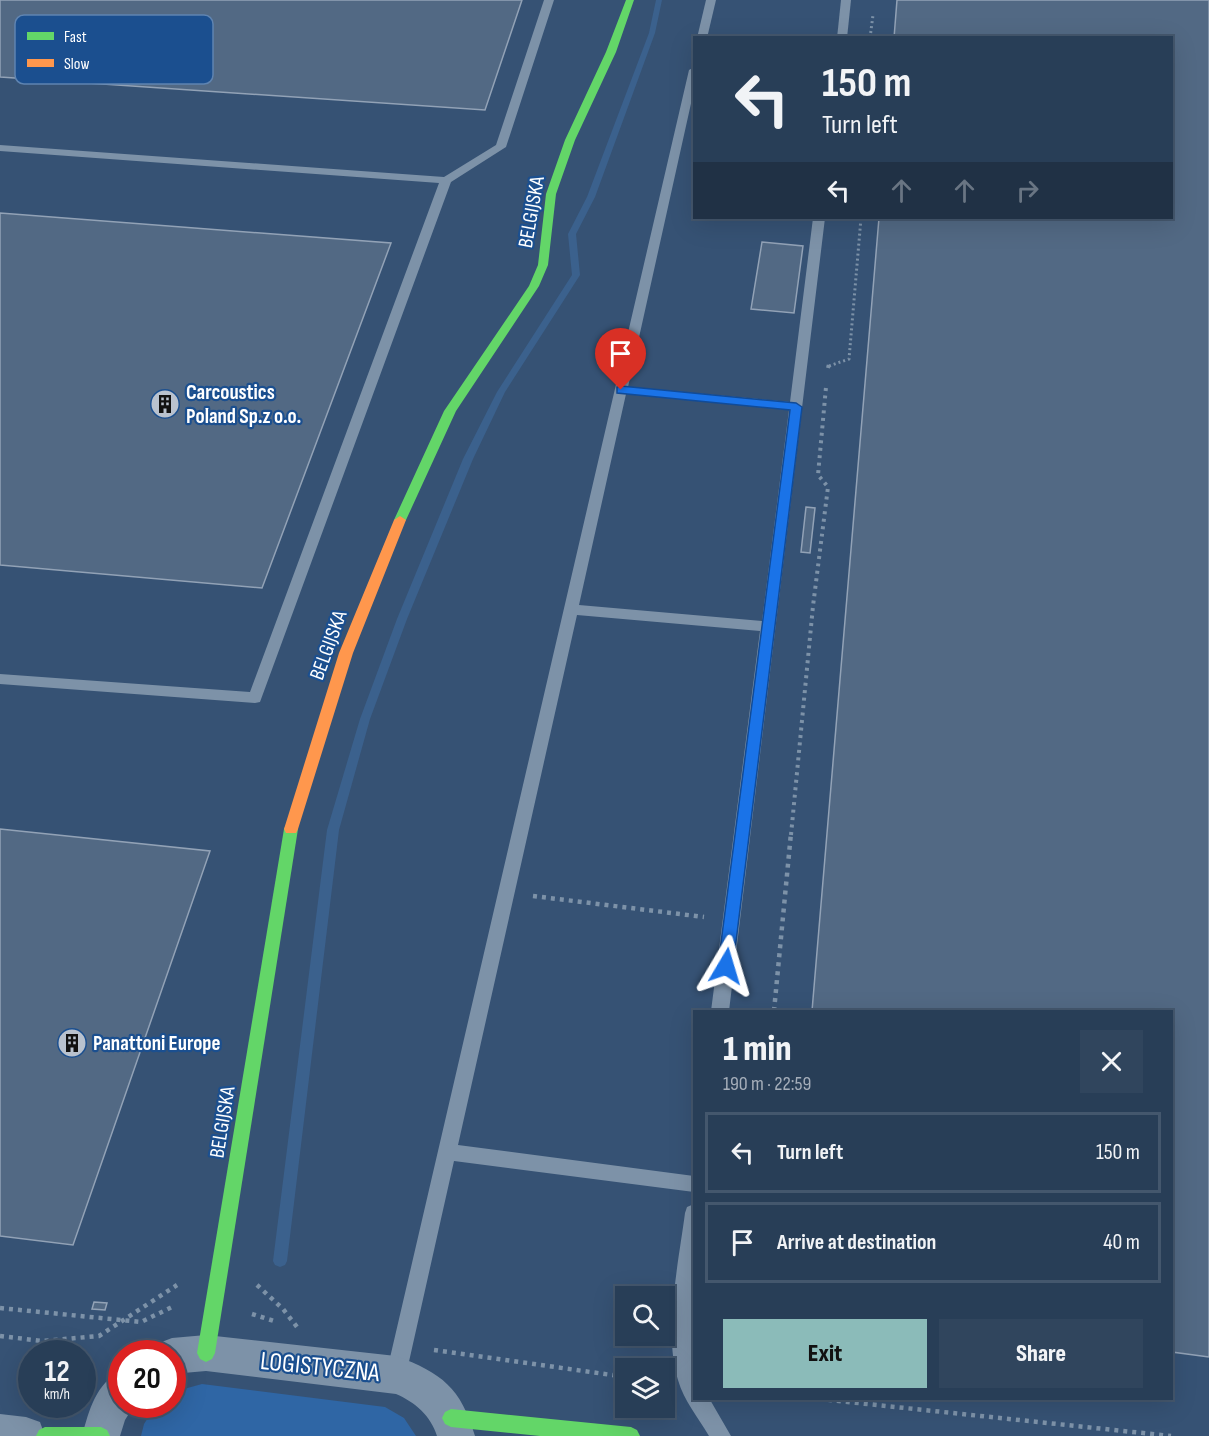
<!DOCTYPE html>
<html lang="en">
<head>
<meta charset="utf-8">
<style>
  :root { --surface:#283e57; --page:#30455d; --text:#f1f3f6; --muted:#a5aeba; --line:#44576d; --accent:#8bbbb9 }
  body { margin:0; font-family:"Sofia Sans Condensed",sans-serif; background:var(--page); color:var(--text); height:100vh; display:flex; flex-direction:column; font-size:22px; white-space:nowrap }
  * { box-sizing:border-box; margin:0 }
  p { font-size:20px; color:var(--muted) }
  .icon { flex:none; width:33px; height:33px; fill:none; stroke:currentColor; stroke-width:2; stroke-linecap:round; stroke-linejoin:round }
  .map { position:relative; flex:1; overflow:hidden }
  .panel { position:absolute; left:693px; top:1010px; width:480px; height:390px; display:flex; flex-direction:column; background:var(--surface); border-radius:0px; box-shadow:0 6px 24px #0002,0 0 0 2px var(--line) }
  .panel>* { flex:none }
  .top-card { position:absolute; left:693px; top:36px; width:480px; height:183px; border-radius:0px; box-shadow:0 6px 24px #0002,0 0 0 2px var(--line); background:#283e57; color:var(--text); overflow:hidden }
  .controls { position:absolute; left:615px; top:1286px; display:grid; gap:12px }
  .controls a { display:grid; place-items:center; width:60px; height:60px; border-radius:0px; background:var(--surface); box-shadow:0 6px 24px #0002,0 0 0 2px var(--line); font-size:30px }
  .speed { position:absolute; left:18px; top:1340px; display:flex; gap:12px; font-size:30px; font-weight:700; text-align:center }
  .speed>* { display:grid; place-content:center; width:78px; height:78px; border-radius:50%; background:var(--surface); box-shadow:0 6px 24px #0002,0 0 0 2px var(--line); line-height:1 }
  .speed small { font-size:15px; font-weight:400 }
  .speed .limit { border:9px solid #d22; background:#fff; color:#111 }
  .pin { position:absolute; display:grid; place-items:center; width:51px; height:51px; color:#fff; margin:-62px -26px; border-radius:50% 50% 50% 0; rotate:-45deg; box-shadow:0 0 6px #0007 }
  .pin .icon { rotate:45deg }
  .me { position:absolute; width:66px; margin:-33px; rotate:7deg; stroke-linejoin:round; filter:drop-shadow(0 0 4px #0008) }
  .turn { display:flex; align-items:center; gap:21px; height:126px; padding:0 30px; font-size:27px }
  .turn .icon { width:78px; height:78px; stroke-width:2.5 }
  .turn b { display:block; font-size:42px; line-height:51px }
  .lanes { display:flex; align-items:center; height:57px; padding:0 30px; background:#0003; justify-content:center; gap:30px; direction:ltr }
  .lanes .off { opacity:.35 }
  .round { display:grid; place-items:center; flex:none; width:63px; height:63px; border-radius:0px; background:var(--page) }
  .overview { display:flex; align-items:center; justify-content:space-between; height:102px; padding:0 30px }
  h1 { font-size:36px; font-weight:800; line-height:45px }
  .primary-button { display:flex; gap:12px; margin-top:auto; padding:12px 30px }
  .primary-button a { flex:1; height:69px; border-radius:0px; background:var(--accent); color:#111; font-size:24px; font-weight:800; line-height:69px; text-align:center }
  .primary-button a+a { background:var(--page); color:var(--text) }
  ul { padding:0; list-style:none }
  li { display:flex; align-items:center; gap:18px; height:81px; margin:0 12px 9px; padding:0 18px; border:3px solid var(--line); border-radius:0px }
  li div { flex:1 }
  li b { display:block; font-size:22px }
  li em { font-style:normal }
  .map>svg:first-child { display:block }
  .green { fill:#2f66a5 }
  .lines { fill:none; stroke-linecap:round; stroke-linejoin:round }
  .stream { fill:#3b618d; fill-rule:evenodd }
  .building { fill:#526984; stroke:#92a2b6; stroke-width:1.5 }
  .path-far2 { stroke:#7d92a8; stroke-width:3; stroke-dasharray:2 3; stroke-linecap:butt }
  .path-far1 { stroke:#7d92a8; stroke-width:4; stroke-dasharray:3 4.5; stroke-linecap:butt }
  .path { stroke:#7d92a8; stroke-width:4.5; stroke-dasharray:4 5; stroke-linecap:butt }
  .lane { fill:#7d92a8; fill-rule:evenodd }
  .street { fill:#7d92a8; fill-rule:evenodd }
  .fast { fill:#63d668; fill-rule:evenodd }
  .slow { fill:#ff974d; fill-rule:evenodd }
  .route { fill:#1a73e8; stroke:#114b97; stroke-width:1.5 }
  .labels { text-anchor:middle; stroke-width:4.5; stroke-linejoin:round; paint-order:stroke }
  .street-label { font-size:21px; fill:#fff; stroke:#1b4f8f }
  .poi-label { font-size:21px; font-weight:bold; fill:#fff; stroke:#1b4f8f; text-anchor:start }
  .near-street-label { font-size:26px; fill:#fff; stroke:#1b4f8f }
  .key { fill:#1b4f8f; stroke:#5f84b1; stroke-width:1.5 }
  .key-label { font-size:16px; fill:#fff }
</style>
</head>
<body>
<div class="map">
<svg width="1209" height="1436" viewBox="0 0 1209 1436">
  <rect width="100%" height="100%" fill="#365274"/>
  <polygon class="green" points="202,1384 385,1407 404,1418 416,1436 141,1436 144,1424 157,1404 172,1404 173,1392"/>
  <g class="lines">
    <polygon class="stream" points="656,0 662,0 655,33 595,197 576,234 580,275 505,392 473,459 407,619 370,719 339,830 287,1261 285,1265 280,1267 275,1265 273,1261 327,830 360,719 397,619 463,459 497,392 572,275 568,234 587,197 649,33"/>
  </g>
  <g class="building">
    <polygon points="0,0 522,0 485,110 0,77"/>
    <polygon points="897,0 1209,0 1209,1357 1172,1352 1172,1011 812,1011 879,218 1172,218 1172,38 894,38"/>
    <polygon points="0,213 391,243 262,588 0,565"/>
    <polygon points="762,242 803,246 794,313 751,309"/>
    <polygon points="806,507 815,508 810,553 801,552"/>
    <polygon points="0,829 210,851 73,1245 0,1236"/>
    <polygon points="94,1302 107,1303 105,1310 92,1309"/>
  </g>
  <g class="lines">
    <g class="path-far2">
      <polyline points="870,38 873,15"/>
      <polyline points="829,366 849,359 861,218"/>
    </g>
    <g class="path-far1">
      <polyline points="828,368 829,364"/>
      <polyline points="791,835 813,606 828,487 818,475 826,387"/>
    </g>
    <g class="path">
      <polyline points="533,896 704,917"/>
      <polyline points="774,1011 791,833"/>
      <polyline points="257,1285 283,1309 297,1327"/>
      <polyline points="0,1308 141,1322 172,1307"/>
      <polyline points="252,1314 277,1322"/>
      <polyline points="0,1336 42,1341 99,1336 177,1285"/>
      <polyline points="434,1350 626,1377"/>
      <polyline points="810,1398 1171,1436"/>
    </g>
    <g class="lane">
      <polygon points="544,0 554,0 506,147 451,182 260,702 255,703 0,684 0,674 250,692 439,183 0,151 0,145 444,177 496,145"/>
      <polygon points="706,0 716,0 707,38 697,38"/>
      <polygon points="841,0 851,0 847,38 837,38"/>
      <path d="M694 67V90L628 387 790 402 813 218H825L729 1011H711L760 631 577 615 458 1145 694 1176V1192L454 1161 406 1375 403 1382 396 1385 389 1382 386 1375 689 70ZM626 394 789 410 762 621 579 605Z"/>
      <path d="M694 1204 692 1333 694 1398H709L731 1436H709C698 1417 684 1401 678 1380 663 1334 679 1260 685 1213L687 1207Z"/>
    </g>
    <g class="street">
      <path d="M206 1335 396 1356C442 1373 461 1388 475 1436H437C431 1416 415 1402 396 1394L206 1371 172 1374V1353H154L159 1343 172 1338Z"/>
      <path d="M122 1371V1404H135L125 1420 120 1436H82C89 1411 96 1382 122 1371Z"/>
      <polygon points="0,1414 26,1417 40,1422 45,1436 0,1436"/>
    </g>
    <g class="fast">
      <polygon points="626,0 634,0 616,52 575,140 556,194 548,265 539,286 456,411 406,520 400,524 396,523 394,520 444,411 529,286 538,265 546,194 565,140 606,52"/>
      <polygon points="291,823 296,825 298,829 215,1353 212,1359 206,1362 200,1359 197,1353 284,829 286,825"/>
      <polygon points="451,1409 631,1427 637,1430 640,1436 540,1436 451,1427 445,1424 442,1418 445,1412"/>
      <polygon points="45,1427 101,1427 107,1430 110,1436 36,1436 39,1430"/>
    </g>
    <polygon class="slow" points="400,516 406,520 353,653 298,829 296,833 286,833 284,829 339,653 394,520"/>
  </g>
  <polygon class="route" points="621,386 796,403 802,407 733,966 726,972 718,966 790,410 617,393 617,387"/>
  <defs>
    <g id="building-disc" transform="scale(1.5)"><circle r="9.5" fill="#b9c2ce" stroke="#1b4f8f"/><path d="M-4-6H4V6H1V3H-1V6H-4ZM-2.5-4.3h1.7v1.8h-1.7ZM.8-4.3h1.7v1.8H.8ZM-2.5-1h1.7V.8h-1.7ZM.8-1h1.7V.8H.8Z" fill="#111"/></g>
  </defs>
  <g fill-rule="evenodd">
    <use href="#building-disc" x="165" y="404"/>
    <use href="#building-disc" x="72" y="1043"/>
  </g>
  <g class="labels">
    <g class="street-label">
      <text transform="translate(531 212) rotate(-80)" y="7">BELGIJSKA</text>
      <text transform="translate(328 645) rotate(-70)" y="7">BELGIJSKA</text>
      <text transform="translate(222 1122) rotate(-81)" y="7">BELGIJSKA</text>
    </g>
    <g class="poi-label">
      <text x="186" y="399">Carcoustics<tspan x="186" dy="24">Poland Sp.z o.o.</tspan></text>
      <text x="93" y="1050">Panattoni Europe</text>
    </g>
    <g class="near-street-label">
      <text transform="translate(320 1366) rotate(6)" y="9">LOGISTYCZNA</text>
    </g>
  </g>
  <rect x="15" y="15" width="198" height="69" rx="9" class="key"/>
  <rect x="27" y="32" width="27" height="8" fill="#63d668"/>
  <rect x="27" y="59" width="27" height="8" fill="#ff974d"/>
  <g class="key-label">
    <text x="64" y="42">Fast</text>
    <text x="64" y="69">Slow</text>
  </g>
</svg>
<div class="controls">
<a><svg class="icon" aria-label="search" viewBox="0 0 24 24"><circle cx="10" cy="10" r="6"/><path d="M15 15l6 6"/></svg></a>
<a><svg class="icon" aria-label="layers" viewBox="0 0 24 24"><path d="M12 4l9 5-9 5-9-5zM3 14l9 5 9-5"/></svg></a>
</div>
<div class="speed"><div>12<small>km/h</small></div><div class="limit">20</div></div>
<div class="pin" style="left:621px;top:390px;background:#d93025"><svg class="icon" aria-label="arrive" viewBox="0 0 24 24"><path d="M6 21V4h12l-3 4 3 4H6"/></svg></div>
<svg class="me" style="left:726px;top:966px" viewBox="-20 -20 40 40"><path d="M0-17L14 15 0 8-14 15z" fill="#1a73e8" stroke="#fff" stroke-width="4"/></svg>
<div class="top-card">
<div class="turn"><svg class="icon" aria-label="left" viewBox="0 0 24 24"><path d="M17 20v-9H6M10 6l-5 5 5 5"/></svg><div><b>150 m</b>Turn left</div></div>
<div class="lanes"><svg class="icon" aria-label="left" viewBox="0 0 24 24"><path d="M17 20v-9H6M10 6l-5 5 5 5"/></svg><svg class="icon off" aria-label="ahead" viewBox="0 0 24 24"><path d="M12 20V5M6 11l6-6 6 6"/></svg><svg class="icon off" aria-label="ahead" viewBox="0 0 24 24"><path d="M12 20V5M6 11l6-6 6 6"/></svg><svg class="icon off" aria-label="right" viewBox="0 0 24 24"><path d="M7 20v-9h11M14 6l5 5-5 5"/></svg></div>
</div>
<section class="panel">
<div class="overview"><div><h1>1 min</h1><p>190 m · 22:59</p></div><a class="round"><svg class="icon" aria-label="close" viewBox="0 0 24 24"><path d="M6 6l12 12M18 6L6 18"/></svg></a></div>
<ul>
<li><svg class="icon" aria-label="left" viewBox="0 0 24 24"><path d="M17 20v-9H6M10 6l-5 5 5 5"/></svg><div><b>Turn left</b></div><em>150 m</em></li>
<li><svg class="icon" aria-label="arrive" viewBox="0 0 24 24"><path d="M6 21V4h12l-3 4 3 4H6"/></svg><div><b>Arrive at destination</b></div><em>40 m</em></li>
</ul>
<div class="primary-button"><a>Exit</a><a>Share</a></div>
</section>
</div>
</body>
</html>
